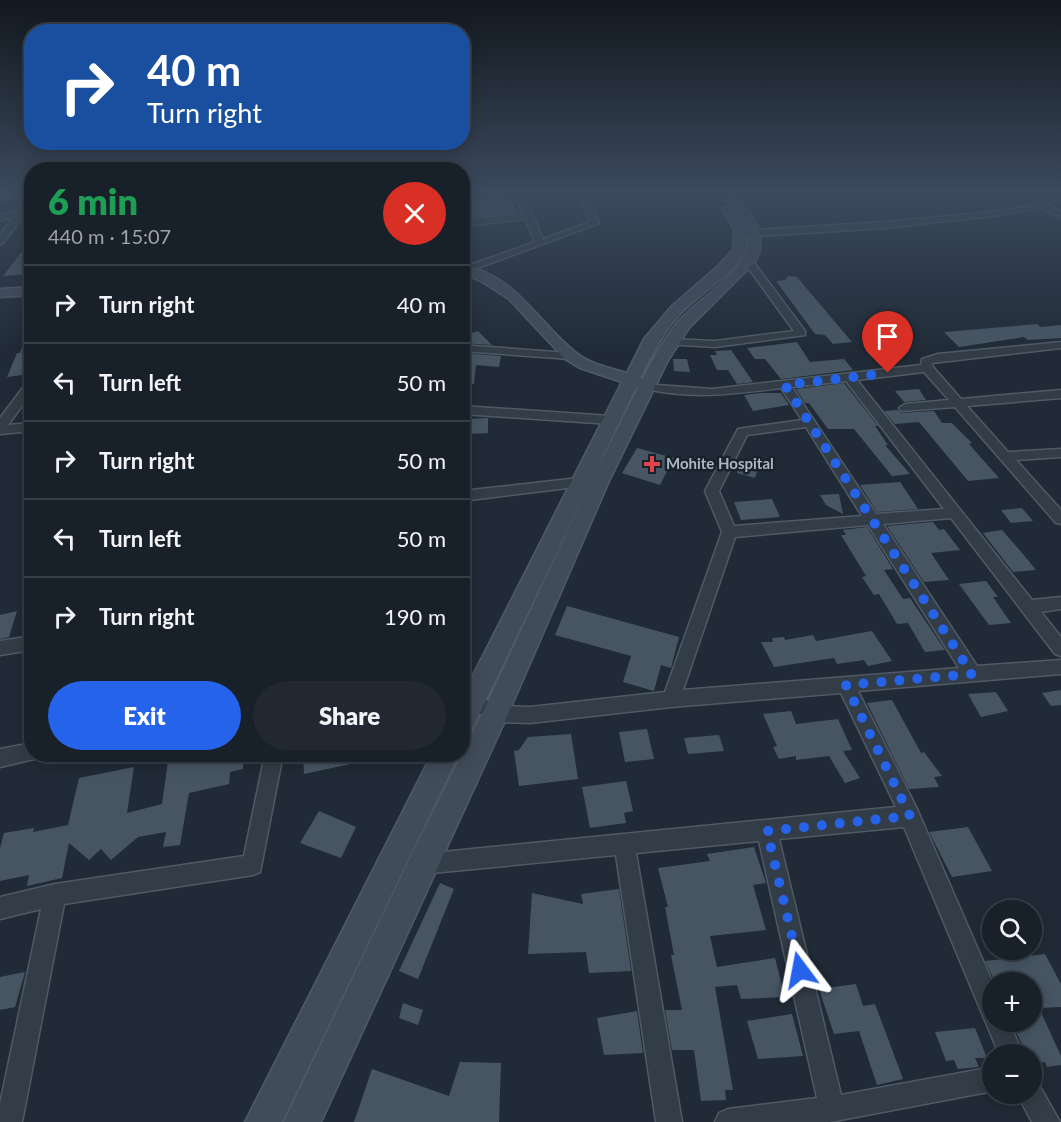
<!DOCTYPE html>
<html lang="en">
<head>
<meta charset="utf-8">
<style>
  :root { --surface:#182029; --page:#212831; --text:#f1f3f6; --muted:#9fa3a8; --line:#363e46; --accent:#2563eb }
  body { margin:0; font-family:Lato,sans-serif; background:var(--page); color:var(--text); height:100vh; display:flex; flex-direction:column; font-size:22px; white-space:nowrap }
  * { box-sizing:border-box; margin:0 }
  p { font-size:20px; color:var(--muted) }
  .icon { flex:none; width:33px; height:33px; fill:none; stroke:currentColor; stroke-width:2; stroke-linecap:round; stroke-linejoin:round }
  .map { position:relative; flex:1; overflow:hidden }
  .sheet { position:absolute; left:24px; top:162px; width:446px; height:600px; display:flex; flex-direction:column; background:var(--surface); border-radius:24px; box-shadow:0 3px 15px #0003,0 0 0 2px var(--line) }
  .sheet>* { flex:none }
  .hud { position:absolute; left:24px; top:24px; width:446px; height:126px; border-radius:24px; box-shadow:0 3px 15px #0003,0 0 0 2px var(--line); background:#1a4fa0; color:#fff; overflow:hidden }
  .buttons { position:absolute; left:982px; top:900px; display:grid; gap:12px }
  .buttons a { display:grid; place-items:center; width:60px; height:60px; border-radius:50%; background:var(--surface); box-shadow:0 3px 15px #0003,0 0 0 2px var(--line); font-size:30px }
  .pin { position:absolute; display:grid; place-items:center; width:51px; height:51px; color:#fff; margin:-62px -26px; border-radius:50% 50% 50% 0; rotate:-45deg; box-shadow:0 0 6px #0007 }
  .pin .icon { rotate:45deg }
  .me { position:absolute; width:66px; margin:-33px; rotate:347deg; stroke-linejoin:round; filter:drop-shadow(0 0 4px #0008) }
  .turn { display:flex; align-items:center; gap:21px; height:126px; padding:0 24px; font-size:27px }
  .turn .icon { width:78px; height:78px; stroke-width:2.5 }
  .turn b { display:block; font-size:42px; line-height:51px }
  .round { display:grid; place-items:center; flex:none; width:63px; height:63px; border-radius:32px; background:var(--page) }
  .head { display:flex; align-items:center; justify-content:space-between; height:102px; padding:0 24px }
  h1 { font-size:36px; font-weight:800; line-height:45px; color:#1e9e55 }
  .cta { display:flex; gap:12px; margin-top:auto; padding:12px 24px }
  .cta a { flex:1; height:69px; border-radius:36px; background:var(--accent); color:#fff; font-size:24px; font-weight:800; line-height:69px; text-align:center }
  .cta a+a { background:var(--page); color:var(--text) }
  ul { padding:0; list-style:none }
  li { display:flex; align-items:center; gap:18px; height:78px; padding:0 24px; border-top:2px solid var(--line) }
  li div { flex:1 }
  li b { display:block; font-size:22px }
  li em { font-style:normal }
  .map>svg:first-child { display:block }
  .building { fill:#475563 }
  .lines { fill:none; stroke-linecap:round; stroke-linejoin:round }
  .street-casing { stroke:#505a65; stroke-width:3 }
  .secondary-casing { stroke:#505a65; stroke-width:3 }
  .street { fill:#333d47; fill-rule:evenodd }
  .secondary { fill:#414c5a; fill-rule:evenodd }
  .route { stroke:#2563eb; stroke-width:10; stroke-dasharray:0 18 }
  .health-dot { fill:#e0444e; stroke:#19222b; stroke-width:2 }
  .labels { text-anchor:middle; stroke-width:5; stroke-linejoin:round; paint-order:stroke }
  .poi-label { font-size:15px; font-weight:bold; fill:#adb7c4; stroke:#19222b; text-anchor:start }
</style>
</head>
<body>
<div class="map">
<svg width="1061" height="1122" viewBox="0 0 1061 1122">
  <rect width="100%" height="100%" fill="#202b37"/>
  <g class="building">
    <polygon points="507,196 517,212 462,218 462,201"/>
    <polygon points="32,238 32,274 3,276"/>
    <polygon points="788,276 797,277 852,342 833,344 825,335 815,334 776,281 785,280"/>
    <polygon points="1037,324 1040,327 1061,325 1061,338 1028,340 1024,337 959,347 944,332"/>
    <polygon points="30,325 32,366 29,374 7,377 17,353 20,353"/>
    <polygon points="478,331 492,345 462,343 462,336"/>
    <polygon points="797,342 810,362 844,359 853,370 781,379 765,359 755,359 747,348"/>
    <polygon points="731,350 753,382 737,384 728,370 717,370 710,355 717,355 715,351"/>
    <polygon points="462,353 501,356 499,367 476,365 474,384 462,384"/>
    <polygon points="673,359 687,359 690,372 674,371"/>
    <polygon points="844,383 878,426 875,426 888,445 885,445 910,474 892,476 854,429 828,429 809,403 805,403 796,389"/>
    <polygon points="919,389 926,400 904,402 895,391"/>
    <polygon points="761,393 781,393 789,405 753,411 744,395"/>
    <polygon points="897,410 901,413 934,411 942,423 952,423 972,443 969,444 999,478 968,481 919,422 895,424 884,411"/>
    <polygon points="488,418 488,433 466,434 466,419"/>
    <polygon points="637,448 674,458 660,485 622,473"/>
    <polygon points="742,459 759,464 755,478 737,473"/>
    <polygon points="900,482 918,509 877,512 860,485"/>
    <polygon points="839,494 843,514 826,505 820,495"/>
    <polygon points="772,499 780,517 741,520 734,502"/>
    <polygon points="1022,508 1033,521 1011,523 1001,510"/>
    <polygon points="933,522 939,530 944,529 960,550 931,553 949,580 924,582 887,526"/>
    <polygon points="867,527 893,569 884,570 903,599 910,598 945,650 925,652 908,623 897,624 879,594 874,595 862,577 866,576 841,535 846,535 843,530"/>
    <polygon points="1002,530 1023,554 1036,570 1013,572 983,533"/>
    <polygon points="986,581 998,597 993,597 1011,623 989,625 959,584"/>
    <polygon points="567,606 679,637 671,668 661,665 654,691 623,682 631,656 555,635"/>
    <polygon points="17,611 9,637 0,639 0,615"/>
    <polygon points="872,631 892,661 868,666 864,660 837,664 834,658 774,667 761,642 773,642 772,638 784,637 785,640 813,635 816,641"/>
    <polygon points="1061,690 1061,705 1051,706 1042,693"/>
    <polygon points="996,692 1008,711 981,717 968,694"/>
    <polygon points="892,700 921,753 924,752 942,776 934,777 939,787 909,789 867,703"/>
    <polygon points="791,711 796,724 838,719 852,750 843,751 860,778 845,783 829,756 796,760 796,756 779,759 773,747 777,746 763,714"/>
    <polygon points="647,729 654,759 625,762 619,732"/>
    <polygon points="571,734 578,779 519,786 514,751 519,750 528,737"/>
    <polygon points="719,735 724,751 688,754 684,738"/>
    <polygon points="169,754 244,754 243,769 230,772 229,784 189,793 180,845 163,847 166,832 138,837 111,860 101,849 89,860 69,843 62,878 27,886 29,875 0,881 0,848 4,833 34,828 33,832 68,825 79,778 134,767 127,813 162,804"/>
    <polygon points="303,754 368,754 369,760 304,774"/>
    <polygon points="626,781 633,811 624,813 626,823 590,828 582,787"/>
    <polygon points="319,811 356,827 341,858 300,843"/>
    <polygon points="968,827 992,871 952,877 929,832"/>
    <polygon points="754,847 766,883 753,885 766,930 710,936 717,967 775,958 785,997 741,999 737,985 715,987 733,1090 725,1090 726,1100 701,1101 694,1050 672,1050 665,1010 682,1010 671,955 674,955 665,907 668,907 658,868 710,861 707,854"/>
    <polygon points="440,883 454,889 418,979 399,971"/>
    <polygon points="619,889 631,971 589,973 586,952 528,954 532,893 583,904 581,894"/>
    <polygon points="1045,954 1061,984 1061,1007 1039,1008 1061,1056 1061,1065 1047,1067 1045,1062 1032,1064 1032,1054 1027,1054 1011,1022 1032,1022 1032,980 995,982 985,961"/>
    <polygon points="25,972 15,1007 0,1010 0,977"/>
    <polygon points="856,984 863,1006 875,1004 903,1079 877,1085 859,1031 834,1034 819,989"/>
    <polygon points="403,1003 423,1010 418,1025 399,1018"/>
    <polygon points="637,1011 643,1053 604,1055 597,1018"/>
    <polygon points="792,1014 803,1056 758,1059 747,1021"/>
    <polygon points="975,1028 987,1058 975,1058 979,1067 958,1069 954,1060 946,1061 935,1032"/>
    <polygon points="460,1062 501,1063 499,1122 354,1122 372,1069 449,1096"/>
  </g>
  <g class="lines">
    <g class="street-casing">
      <g id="street">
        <polygon points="501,193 497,195 462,198 462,194"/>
        <polygon points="514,193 522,193 543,239 590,222 579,193 587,193 599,223 470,271 464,271 464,267 535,242 525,219 462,226 462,220 523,214"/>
        <polygon points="1061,194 1061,199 1046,204 1061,212 1061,218 1040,208 1000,215 884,228 740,237 736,234 740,231 884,222 1000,211 1031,206 1042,199"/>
        <polygon points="29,196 32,196 32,204 3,243 0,244 0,235 13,217 0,221 0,215 18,211"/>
        <polygon points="749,259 752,260 805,331 805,335 715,347 666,344 666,340 670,339 715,341 794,331 744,262"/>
        <path d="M1061 342V348L932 363 933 367 961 399 1061 390V398L967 406 1008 452 1061 449V457L1016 460 1061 510V524L1056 523 955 407 901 411 899 408 905 404 949 400 924 372 857 380 1032 600 1061 597V609L1041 612 1061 637V656L1055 654 951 518 883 524 977 666 1061 660V674L858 691 917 809 993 984V1022H1009L1023 1054H999L904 827 779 839 841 1095 993 1067V1091L830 1122H715L719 1113 728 1109 817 1098 759 841 636 853 682 1122H656L616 855 422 874 415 871 412 864 415 857 422 854 896 807 841 693 671 707 530 723 495 722 462 704V687L497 706 530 707 665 692 722 532 705 491 738 429 802 420 781 388C734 394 690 400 643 388V384L712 389 921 365 922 359 938 354ZM846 381 944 509 876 514 792 387ZM806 427 862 516 734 526 719 491 747 435ZM868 525 959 668 683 690 735 537Z"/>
        <polygon points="462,345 570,353 576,356 570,359 462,351"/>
        <polygon points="32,380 32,392 8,425 32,423 32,431 0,434 0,418 28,381"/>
        <polygon points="462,406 610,416 616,420 610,424 462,414"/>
        <polygon points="579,478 584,480 586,483 584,486 462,501 462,491"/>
        <polygon points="32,636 32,650 0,655 0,641"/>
        <polygon points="32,743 32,754 40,754 39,758 0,767 0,749"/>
        <polygon points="265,754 283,754 260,872 253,875 64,904 22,1122 0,1122 0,1104 41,909 0,919 0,897 55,884 244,856"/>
        <polygon points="1032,1082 1039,1085 1060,1122 1032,1122 1017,1094 1032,1094"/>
      </g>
    </g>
    <g class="secondary-casing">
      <g id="secondary">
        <polygon points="6,193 25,193 0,201 0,195"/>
        <path d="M721 193H733L753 217 760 233V251L755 262 689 328 667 362 609 481 508 714 321 1122H284L412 854 486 706 591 481 638 388 636 387 471 731 462 735V697L622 382 580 368 565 359 509 299 481 281 462 273V264C518 278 535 319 575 352 589 364 610 368 627 373L644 339 671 307 717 267 733 250 734 229 722 210 724 208H732C741 221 750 233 745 250 741 268 693 299 679 315 662 334 652 355 640 378L643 379C652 360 664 340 677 323 696 300 748 272 748 240 749 221 732 207 721 193Z"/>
        <polygon points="32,287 32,295 0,297 0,289"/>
        <polygon points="432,754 459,754 282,1122 245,1122"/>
      </g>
    </g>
    <use href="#street" class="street"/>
    <use href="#secondary" class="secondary"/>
  </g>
  <linearGradient id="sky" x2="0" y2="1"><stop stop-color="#12181e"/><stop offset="0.55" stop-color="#3c4a5e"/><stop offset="1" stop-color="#3c4a5e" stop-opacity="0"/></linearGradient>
  <rect width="1061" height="350" fill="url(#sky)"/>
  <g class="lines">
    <polyline class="route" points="800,970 767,831 910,816 846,685 972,674 785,385 888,373"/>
  </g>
  <path class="health-dot" d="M649 455h6v6h6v6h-6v6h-6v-6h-6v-6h6z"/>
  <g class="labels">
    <g class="poi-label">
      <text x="666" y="469">Mohite Hospital</text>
    </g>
  </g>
</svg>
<div class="buttons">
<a><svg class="icon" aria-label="search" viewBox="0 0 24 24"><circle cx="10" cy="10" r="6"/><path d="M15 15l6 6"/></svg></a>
<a>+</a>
<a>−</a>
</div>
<div class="pin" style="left:888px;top:373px;background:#d93025"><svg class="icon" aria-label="arrive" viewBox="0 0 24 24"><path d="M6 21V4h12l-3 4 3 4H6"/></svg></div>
<svg class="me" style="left:800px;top:970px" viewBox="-20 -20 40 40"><path d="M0-17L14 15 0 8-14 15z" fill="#2563eb" stroke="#fff" stroke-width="4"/></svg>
<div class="hud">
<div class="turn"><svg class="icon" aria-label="right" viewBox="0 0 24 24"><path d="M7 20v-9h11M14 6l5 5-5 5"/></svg><div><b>40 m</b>Turn right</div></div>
</div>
<section class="sheet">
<div class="head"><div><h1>6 min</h1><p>440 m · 15:07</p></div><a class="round" style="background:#d93025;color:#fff"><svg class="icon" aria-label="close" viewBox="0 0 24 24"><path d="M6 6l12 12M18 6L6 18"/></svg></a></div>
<ul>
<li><svg class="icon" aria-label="right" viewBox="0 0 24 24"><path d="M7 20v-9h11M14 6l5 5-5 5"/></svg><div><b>Turn right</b></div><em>40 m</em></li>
<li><svg class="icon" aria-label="left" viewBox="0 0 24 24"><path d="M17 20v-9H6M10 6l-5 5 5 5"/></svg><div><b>Turn left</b></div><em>50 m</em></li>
<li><svg class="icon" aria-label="right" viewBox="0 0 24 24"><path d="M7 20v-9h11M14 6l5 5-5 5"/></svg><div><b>Turn right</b></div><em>50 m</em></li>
<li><svg class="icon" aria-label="left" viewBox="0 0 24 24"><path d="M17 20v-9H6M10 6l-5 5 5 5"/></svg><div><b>Turn left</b></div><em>50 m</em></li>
<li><svg class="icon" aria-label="right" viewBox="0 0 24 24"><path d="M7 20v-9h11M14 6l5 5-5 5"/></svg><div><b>Turn right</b></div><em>190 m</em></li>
</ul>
<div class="cta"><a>Exit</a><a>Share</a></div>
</section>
</div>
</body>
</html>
